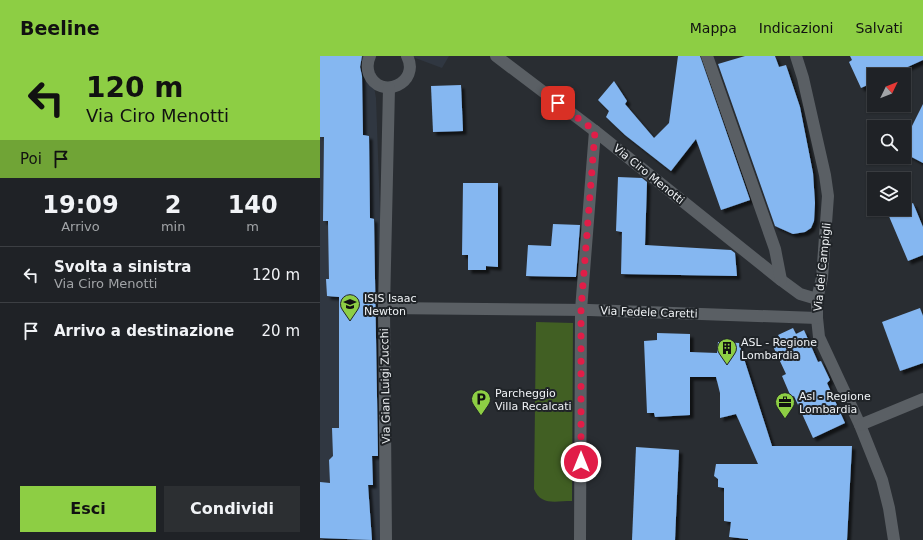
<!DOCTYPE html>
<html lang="it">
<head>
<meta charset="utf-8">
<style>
  :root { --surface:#1f2226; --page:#2c2f32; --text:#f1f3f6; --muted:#a1a4a7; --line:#3c3f43; --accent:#8dce44 }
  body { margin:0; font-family:"DejaVu Sans",sans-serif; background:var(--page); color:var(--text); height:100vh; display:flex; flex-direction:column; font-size:15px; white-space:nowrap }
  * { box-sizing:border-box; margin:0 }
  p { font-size:13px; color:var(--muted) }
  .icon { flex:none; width:22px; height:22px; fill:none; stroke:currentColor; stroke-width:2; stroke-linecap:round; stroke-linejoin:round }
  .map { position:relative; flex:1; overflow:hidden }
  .side { display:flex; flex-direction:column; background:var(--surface); width:320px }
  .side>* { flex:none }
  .guide { background:#8dce44; color:#111; overflow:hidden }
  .needle { width:26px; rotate:47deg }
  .controls { position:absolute; left:547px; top:12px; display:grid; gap:8px }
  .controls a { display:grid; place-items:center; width:44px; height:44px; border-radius:0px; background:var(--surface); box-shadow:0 1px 3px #0004,0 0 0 1px var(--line); font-size:20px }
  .pin { position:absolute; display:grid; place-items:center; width:34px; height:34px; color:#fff; margin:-17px; border-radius:8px; box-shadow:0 2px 6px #0006 }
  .me { position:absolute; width:44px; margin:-22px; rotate:0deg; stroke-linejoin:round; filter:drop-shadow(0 0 3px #0008) }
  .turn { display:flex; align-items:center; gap:14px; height:84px; padding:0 20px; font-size:18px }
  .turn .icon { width:52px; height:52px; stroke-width:2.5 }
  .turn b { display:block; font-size:28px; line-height:34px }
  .then { display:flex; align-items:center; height:38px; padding:0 20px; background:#0003; gap:8px; font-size:15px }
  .eta { display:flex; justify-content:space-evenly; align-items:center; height:68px; text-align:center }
  .eta b { font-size:24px; font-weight:800; line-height:28px }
  .primary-button { display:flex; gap:8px; margin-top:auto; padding:8px 20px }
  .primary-button a { flex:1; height:46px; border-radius:0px; background:var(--accent); color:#111; font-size:16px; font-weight:800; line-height:46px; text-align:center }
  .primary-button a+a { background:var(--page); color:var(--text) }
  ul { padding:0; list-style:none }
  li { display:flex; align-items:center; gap:12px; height:56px; padding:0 20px; border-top:1px solid var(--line) }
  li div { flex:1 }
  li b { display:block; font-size:15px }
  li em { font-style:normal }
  header { display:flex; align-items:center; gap:24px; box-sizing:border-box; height:56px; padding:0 20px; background:var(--accent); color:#111 }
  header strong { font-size:19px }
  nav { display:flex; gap:22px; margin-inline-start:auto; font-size:14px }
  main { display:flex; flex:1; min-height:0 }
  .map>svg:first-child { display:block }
  .built { fill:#303741 }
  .green { fill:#415f23 }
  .building { fill:#85b7f1; filter:url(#shadow) }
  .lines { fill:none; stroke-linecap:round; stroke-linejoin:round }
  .minor { stroke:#5a5f64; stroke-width:12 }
  .route { stroke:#e11d48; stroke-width:7; stroke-dasharray:0 12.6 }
  .labels { text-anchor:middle; stroke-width:4; stroke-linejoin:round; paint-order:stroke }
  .street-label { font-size:11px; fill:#eff2f5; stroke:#202428 }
  .poi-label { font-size:11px; fill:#eff2f5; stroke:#202428; text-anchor:start }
</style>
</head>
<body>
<header>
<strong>Beeline</strong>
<nav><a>Mappa</a><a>Indicazioni</a><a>Salvati</a></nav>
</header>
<main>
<section class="side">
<div class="guide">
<div class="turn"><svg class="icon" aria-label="left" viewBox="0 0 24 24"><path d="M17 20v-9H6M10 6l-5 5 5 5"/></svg><div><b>120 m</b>Via Ciro Menotti</div></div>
<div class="then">Poi<svg class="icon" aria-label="arrive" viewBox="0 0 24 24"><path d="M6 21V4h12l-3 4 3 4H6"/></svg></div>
</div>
<div class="eta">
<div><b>19:09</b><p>Arrivo</p></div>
<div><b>2</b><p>min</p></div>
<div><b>140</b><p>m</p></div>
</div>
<ul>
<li><svg class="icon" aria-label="left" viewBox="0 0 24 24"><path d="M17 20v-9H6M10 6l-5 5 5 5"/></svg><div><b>Svolta a sinistra</b><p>Via Ciro Menotti</p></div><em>120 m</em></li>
<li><svg class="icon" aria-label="arrive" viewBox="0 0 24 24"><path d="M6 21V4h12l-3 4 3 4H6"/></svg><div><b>Arrivo a destinazione</b></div><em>20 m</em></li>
</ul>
<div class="primary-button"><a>Esci</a><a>Condividi</a></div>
</section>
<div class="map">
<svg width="603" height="484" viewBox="0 0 603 484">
  <defs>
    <filter id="shadow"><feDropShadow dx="3.5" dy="3.5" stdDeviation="1" flood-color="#0009"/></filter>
  </defs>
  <rect width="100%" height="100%" fill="#292d32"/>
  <g class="built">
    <polygon points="0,0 58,0 49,2 56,42 60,156 62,484 0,484"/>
    <polygon points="90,0 129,0 122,12"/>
  </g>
  <path class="green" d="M216 266 253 267 252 445C235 445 221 450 214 433Z"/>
  <g class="building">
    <polygon points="0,0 42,0 40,11 42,20 43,79 49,80 50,162 54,163 58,400 52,400 53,429 48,429 52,484 0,482 0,426 10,427 9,404 13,400 12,372 19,372 19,241 7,240 6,223 9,223 8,165 3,165 4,81 0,81"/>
    <polygon points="358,0 380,0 430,144 401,154 376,83 351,115 305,79 286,61 289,55 278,44 294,25 307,45 305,48 334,82 349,67"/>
    <polygon points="425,0 455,0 459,11 466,9 480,51 493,117 495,147 494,165 491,172 485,176 473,178 455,170 398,8"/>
    <polygon points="530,0 603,0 603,4 570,19 554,19 554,26 541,32 529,6 532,4"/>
    <polygon points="141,29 143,75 113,76 111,30"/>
    <polygon points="603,48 603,107 584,97 584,86"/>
    <polygon points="298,121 322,122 327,126 325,189 411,194 415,197 417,220 301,218 302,176 296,175"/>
    <polygon points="143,127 178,127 178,211 166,210 166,214 148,214 148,199 142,199"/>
    <polygon points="593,147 603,171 603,199 588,205 568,158 579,153 584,153 584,151"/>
    <polygon points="233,168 260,169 256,221 206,220 208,189 231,190"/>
    <polygon points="600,252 603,260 603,307 580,315 562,266"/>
    <polygon points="473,272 476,278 484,274 498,306 501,305 510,324 507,327 525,367 493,382 474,340 471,341 462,320 466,318 452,288 461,284 458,279"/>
    <polygon points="337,277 370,278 370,296 397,297 398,286 419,287 452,390 532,390 527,484 428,484 428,483 409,481 411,466 404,465 404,432 398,431 398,423 394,420 396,408 438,408 416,358 400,362 400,337 396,321 370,321 370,359 335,361 334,357 327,357 324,285 337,284"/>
    <polygon points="316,391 359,394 355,484 312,484"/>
  </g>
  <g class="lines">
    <g class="minor">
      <path d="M50 0C47 6 47 12 49 18 60 45 101 27 87 0"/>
      <polyline points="176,0 275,75 461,224 480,238 497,243"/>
      <polyline points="387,0 455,193 461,224"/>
      <polyline points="476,0 483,22 505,119 508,140 502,222 497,243 497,262 499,281 540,369 562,424 569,452 574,484"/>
      <polyline points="64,252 269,254 497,262"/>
      <polyline points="540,369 603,343"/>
      <polyline points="66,484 64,252 69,32"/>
      <polyline points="260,484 261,254 275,75"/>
    </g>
  </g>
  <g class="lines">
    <polyline class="route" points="238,47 275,75 261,254 261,406"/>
  </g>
  <defs>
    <g id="school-pin" transform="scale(1)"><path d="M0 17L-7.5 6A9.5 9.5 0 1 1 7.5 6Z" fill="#8dce44" stroke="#202428"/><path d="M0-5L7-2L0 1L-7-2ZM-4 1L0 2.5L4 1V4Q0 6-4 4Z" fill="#111"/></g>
    <g id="building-pin" transform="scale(1)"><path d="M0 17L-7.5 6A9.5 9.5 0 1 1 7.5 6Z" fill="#8dce44" stroke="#202428"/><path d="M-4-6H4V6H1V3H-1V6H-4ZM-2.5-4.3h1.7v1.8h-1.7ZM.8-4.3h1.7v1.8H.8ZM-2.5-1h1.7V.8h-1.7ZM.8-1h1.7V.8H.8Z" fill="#111"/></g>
    <g id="parking-pin" transform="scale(1)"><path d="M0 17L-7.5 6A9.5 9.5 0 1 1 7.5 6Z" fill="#8dce44" stroke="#202428"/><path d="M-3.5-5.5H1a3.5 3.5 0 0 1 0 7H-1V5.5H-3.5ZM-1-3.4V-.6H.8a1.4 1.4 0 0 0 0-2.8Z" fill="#111"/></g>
    <g id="office-pin" transform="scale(1)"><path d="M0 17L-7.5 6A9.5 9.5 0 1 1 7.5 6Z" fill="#8dce44" stroke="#202428"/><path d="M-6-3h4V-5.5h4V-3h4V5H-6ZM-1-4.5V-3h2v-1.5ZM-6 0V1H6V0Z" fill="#111"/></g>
  </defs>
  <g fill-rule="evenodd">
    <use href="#school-pin" x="30" y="248"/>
    <use href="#building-pin" x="407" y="292"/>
    <use href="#parking-pin" x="161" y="343"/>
    <use href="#office-pin" x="465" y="346"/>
  </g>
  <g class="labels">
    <g class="street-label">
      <text transform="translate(329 118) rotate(39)" y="4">Via Ciro Menotti</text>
      <text transform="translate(502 211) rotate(-84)" y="4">Via dei Campigli</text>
      <text transform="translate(329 256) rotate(2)" y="4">Via Fedele Caretti</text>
      <text transform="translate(65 330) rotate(-91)" y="4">Via Gian Luigi Zucchi</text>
    </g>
    <g class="poi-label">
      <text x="44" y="246">ISIS Isaac<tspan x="44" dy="13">Newton</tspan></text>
      <text x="421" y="290">ASL - Regione<tspan x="421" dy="13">Lombardia</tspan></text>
      <text x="175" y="341">Parcheggio<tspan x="175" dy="13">Villa Recalcati</tspan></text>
      <text x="479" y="344">Asl - Regione<tspan x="479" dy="13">Lombardia</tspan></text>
    </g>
  </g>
</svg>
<div class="controls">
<a><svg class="needle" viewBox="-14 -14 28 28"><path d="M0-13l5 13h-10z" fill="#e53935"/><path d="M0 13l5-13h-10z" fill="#a1a4a7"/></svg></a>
<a><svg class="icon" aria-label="search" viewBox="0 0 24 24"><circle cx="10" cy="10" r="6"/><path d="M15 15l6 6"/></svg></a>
<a><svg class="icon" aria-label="layers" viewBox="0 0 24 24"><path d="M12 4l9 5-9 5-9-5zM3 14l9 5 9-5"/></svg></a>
</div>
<div class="pin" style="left:238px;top:47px;background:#d93025"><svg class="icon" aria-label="arrive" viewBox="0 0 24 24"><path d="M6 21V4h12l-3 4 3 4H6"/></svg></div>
<svg class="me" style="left:261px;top:406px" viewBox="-20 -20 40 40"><circle r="17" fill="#e11d48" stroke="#fff" stroke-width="3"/><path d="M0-11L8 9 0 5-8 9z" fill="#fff"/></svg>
</div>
</main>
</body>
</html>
